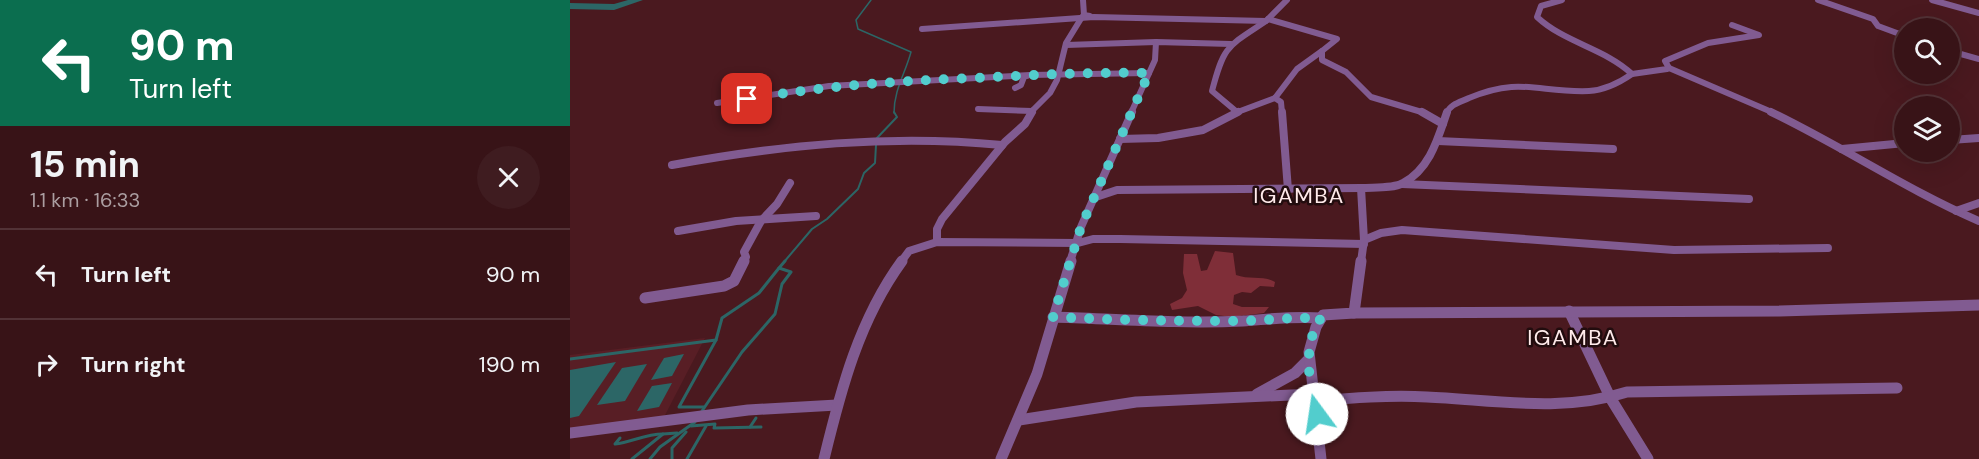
<!DOCTYPE html>
<html lang="en">
<head>
<meta charset="utf-8">
<style>
  :root { --surface:#381317; --page:#3f1c20; --text:#f1f3f6; --muted:#ab9ea1; --line:#523236 }
  body { margin:0; font-family:"DM Sans",sans-serif; background:var(--page); color:var(--text); height:100vh; display:flex; flex-direction:column; font-size:22px; white-space:nowrap }
  * { box-sizing:border-box; margin:0 }
  p { font-size:20px; color:var(--muted) }
  .icon { flex:none; width:33px; height:33px; fill:none; stroke:currentColor; stroke-width:2; stroke-linecap:round; stroke-linejoin:round }
  .map { position:relative; flex:1; overflow:hidden }
  .details { display:flex; flex-direction:column; background:var(--surface); width:570px }
  .details>* { flex:none }
  .banner { background:#0b6e4f; color:#fff; overflow:hidden }
  .buttons { position:absolute; left:1324px; top:18px; display:grid; gap:12px }
  .buttons a { display:grid; place-items:center; width:66px; height:66px; border-radius:50%; background:var(--surface); box-shadow:0 6px 24px #0002,0 0 0 2px var(--line); font-size:30px }
  .pin { position:absolute; display:grid; place-items:center; width:51px; height:51px; color:#fff; margin:-26px; border-radius:12px; box-shadow:0 3px 9px #0006 }
  .me { position:absolute; width:66px; margin:-33px; rotate:346deg; stroke-linejoin:round; filter:drop-shadow(0 0 4px #0008) }
  .turn { display:flex; align-items:center; gap:21px; height:126px; padding:0 30px; font-size:27px }
  .turn .icon { width:78px; height:78px; stroke-width:2.5 }
  .turn b { display:block; font-size:42px; line-height:51px }
  .round { display:grid; place-items:center; flex:none; width:63px; height:63px; border-radius:32px; background:var(--page) }
  .summary { display:flex; align-items:center; justify-content:space-between; height:102px; padding:0 30px }
  h1 { font-size:36px; font-weight:700; line-height:45px }
  ul { padding:0; list-style:none }
  li { display:flex; align-items:center; gap:18px; height:90px; padding:0 30px; border-top:2px solid var(--line) }
  li div { flex:1 }
  li b { display:block; font-size:22px }
  li em { font-style:normal }
  main { display:flex; flex:1; min-height:0 }
  .map>svg:first-child { display:block }
  .built { fill:#581e25 }
  .green { fill:#7f2e38 }
  .water { fill:#2c6666 }
  .lines { fill:none; stroke-linecap:round; stroke-linejoin:round }
  .stream-far2 { stroke:#2c6666; stroke-width:1.5 }
  .stream-far1 { stroke:#2c6666; stroke-width:2 }
  .stream { stroke:#2c6666; stroke-width:3 }
  .river { fill:#2c6666; fill-rule:evenodd }
  .minor-far2 { stroke:#815b91; stroke-width:6 }
  .minor-far1 { stroke:#815b91; stroke-width:8 }
  .minor { stroke:#815b91; stroke-width:11 }
  .route { stroke:#52cdcd; stroke-width:10; stroke-dasharray:0 18 }
  .labels { text-anchor:middle; stroke-width:5; stroke-linejoin:round; paint-order:stroke }
  .quarter-label { font-size:22px; letter-spacing:1.5px; fill:#ffeaea; stroke:#220c0e }
</style>
</head>
<body>
<main>
<section class="details">
<div class="banner">
<div class="turn"><svg class="icon" aria-label="left" viewBox="0 0 24 24"><path d="M17 20v-9H6M10 6l-5 5 5 5"/></svg><div><b>90 m</b>Turn left</div></div>
</div>
<div class="summary"><div><h1>15 min</h1><p>1.1 km · 16:33</p></div><a class="round"><svg class="icon" aria-label="close" viewBox="0 0 24 24"><path d="M6 6l12 12M18 6L6 18"/></svg></a></div>
<ul>
<li><svg class="icon" aria-label="left" viewBox="0 0 24 24"><path d="M17 20v-9H6M10 6l-5 5 5 5"/></svg><div><b>Turn left</b></div><em>90 m</em></li>
<li><svg class="icon" aria-label="right" viewBox="0 0 24 24"><path d="M7 20v-9h11M14 6l5 5-5 5"/></svg><div><b>Turn right</b></div><em>190 m</em></li>
</ul>
</section>
<div class="map">
<svg width="1409" height="459" viewBox="0 0 1409 459">
  <rect width="100%" height="100%" fill="#4a191f"/>
  <polygon class="built" points="135,338 94,417 0,430 0,355"/>
  <path class="green" d="M645 251 663 253 666 275C679 280 693 275 705 282L704 287 690 286 681 293 672 292 664 295 663 304 672 307H699L694 313 662 317 646 315 628 306 602 310 600 304 612 298 617 290 613 273 614 254H627L631 271 637 270Z"/>
  <g class="water">
    <polygon points="114,354 102,376 81,380 94,358"/>
    <polygon points="46,362 9,416 0,418 0,370"/>
    <polygon points="77,364 55,401 27,405 52,368"/>
    <polygon points="102,383 89,407 67,411 82,386"/>
  </g>
  <g class="lines">
    <path class="stream-far2" d="M301 0 286 20 288 29 341 52C335 74 324 90 324 113"/>
    <g class="stream-far1">
      <polyline points="306,139 327,117 324,112"/>
      <polyline points="214,262 242,229 257,219 288,189 294,173 305,163 306,145"/>
    </g>
    <g class="stream">
      <polyline points="0,359 146,340"/>
      <polyline points="134,407 109,407 146,340 152,318 189,293 209,268"/>
      <polyline points="132,411 172,352 205,314 212,284 221,272 209,268 215,261"/>
      <polyline points="121,426 145,424 144,428 191,427"/>
      <polyline points="180,427 186,418"/>
      <path d="M50 438 45 444C62 442 75 434 93 434"/>
      <polyline points="62,459 93,434 107,433"/>
      <polyline points="80,459 90,447 125,422"/>
      <polyline points="102,459 102,448 116,432"/>
      <polyline points="117,459 136,426"/>
    </g>
    <polygon class="river" points="58,0 73,0 44,10 0,9 0,3 44,4"/>
    <g class="minor-far2">
      <polyline points="513,0 514,15 520,16"/>
      <polyline points="1248,0 1303,19 1308,26 1335,36"/>
      <polyline points="1362,0 1409,13"/>
      <polyline points="698,19 767,39 752,51 752,60 776,72 801,97 855,113"/>
      <polyline points="352,29 524,17 696,21 717,0"/>
      <polyline points="496,45 586,42"/>
      <polyline points="1380,51 1409,59"/>
      <polyline points="1099,68 1204,113"/>
      <polyline points="1062,74 1097,69 1099,68 1095,61 1138,43 1189,35 1162,25"/>
      <polyline points="445,88 451,85 454,77 460,75 579,73"/>
      <polyline points="705,98 711,102 712,113"/>
      <polyline points="147,103 259,86 460,75"/>
      <polyline points="408,109 462,111 480,93 487,80 496,43 512,17"/>
      <path d="M667 112 642 91C654 45 657 47 696 21"/>
      <polyline points="461,113 462,111"/>
      <polyline points="561,113 585,60 586,42 661,44"/>
      <polyline points="665,113 705,98 727,69 752,51"/>
      <path d="M877 113C880 104 891 102 899 98 951 76 969 93 1019 91 1036 90 1049 83 1062 74 1034 48 995 43 967 17L971 6 992 0"/>
    </g>
    <g class="minor-far1">
      <polyline points="712,112 718,190"/>
      <polyline points="852,112 873,124"/>
      <path d="M1201 112C1272 146 1337 190 1409 221"/>
      <polyline points="550,139 588,138 633,130 668,112"/>
      <polyline points="1380,140 1409,138"/>
      <polyline points="868,141 1043,149"/>
      <polyline points="1272,149 1335,143"/>
      <path d="M102 165C212 145 320 134 432 145"/>
      <polyline points="832,184 1179,199"/>
      <polyline points="526,197 547,190 791,188"/>
      <polyline points="1386,211 1409,203"/>
      <polyline points="108,231 166,221 246,216"/>
      <polyline points="794,240 811,233 832,230 1104,250 1258,248"/>
      <polyline points="367,242 367,229 372,219 435,142 455,124 462,112"/>
      <polyline points="173,262 176,257 174,252 191,221 207,204 220,183"/>
      <polyline points="331,262 339,251 367,242 508,243 523,239 550,239 794,244"/>
      <polyline points="500,262 511,227 562,112"/>
      <path d="M791 262 794 240 791 188C803 187 823 189 833 183 860 169 868 138 877 112"/>
    </g>
    <g class="minor">
      <polyline points="75,298 154,286 164,281 174,261"/>
      <polyline points="999,311 1041,399 1078,459"/>
      <polyline points="784,313 1210,311 1409,305"/>
      <path d="M483 317C546 319 610 324 673 321 701 319 722 316 751 318"/>
      <polyline points="687,394 725,373 739,359"/>
      <path d="M743 401C781 398 819 395 857 397 924 400 992 413 1057 392L1327 388"/>
      <polyline points="449,420 566,402 742,394"/>
      <polyline points="0,433 178,410 267,405"/>
      <path d="M254 459C271 389 289 320 332 261"/>
      <polyline points="431,459 467,374 501,261"/>
      <polyline points="751,459 739,352 746,327 753,315 784,313 791,261"/>
    </g>
  </g>
  <g class="lines">
    <path class="route" d="M177 99C255 86 326 81 405 78 463 75 520 72 579 73L511 227 483 317C543 320 603 321 664 321 693 321 721 317 751 318 732 344 739 385 747 414"/>
  </g>
  <g class="labels">
    <g class="quarter-label">
      <text x="729" y="203">IGAMBA</text>
      <text x="1003" y="345">IGAMBA</text>
    </g>
  </g>
</svg>
<div class="buttons">
<a><svg class="icon" aria-label="search" viewBox="0 0 24 24"><circle cx="10" cy="10" r="6"/><path d="M15 15l6 6"/></svg></a>
<a><svg class="icon" aria-label="layers" viewBox="0 0 24 24"><path d="M12 4l9 5-9 5-9-5zM3 14l9 5 9-5"/></svg></a>
</div>
<div class="pin" style="left:177px;top:99px;background:#d93025"><svg class="icon" aria-label="arrive" viewBox="0 0 24 24"><path d="M6 21V4h12l-3 4 3 4H6"/></svg></div>
<svg class="me" style="left:747px;top:414px" viewBox="-20 -20 40 40"><circle r="19" fill="#fff"/><path d="M0-13L10 11 0 6-10 11z" fill="#52cdcd"/></svg>
</div>
</main>
</body>
</html>
